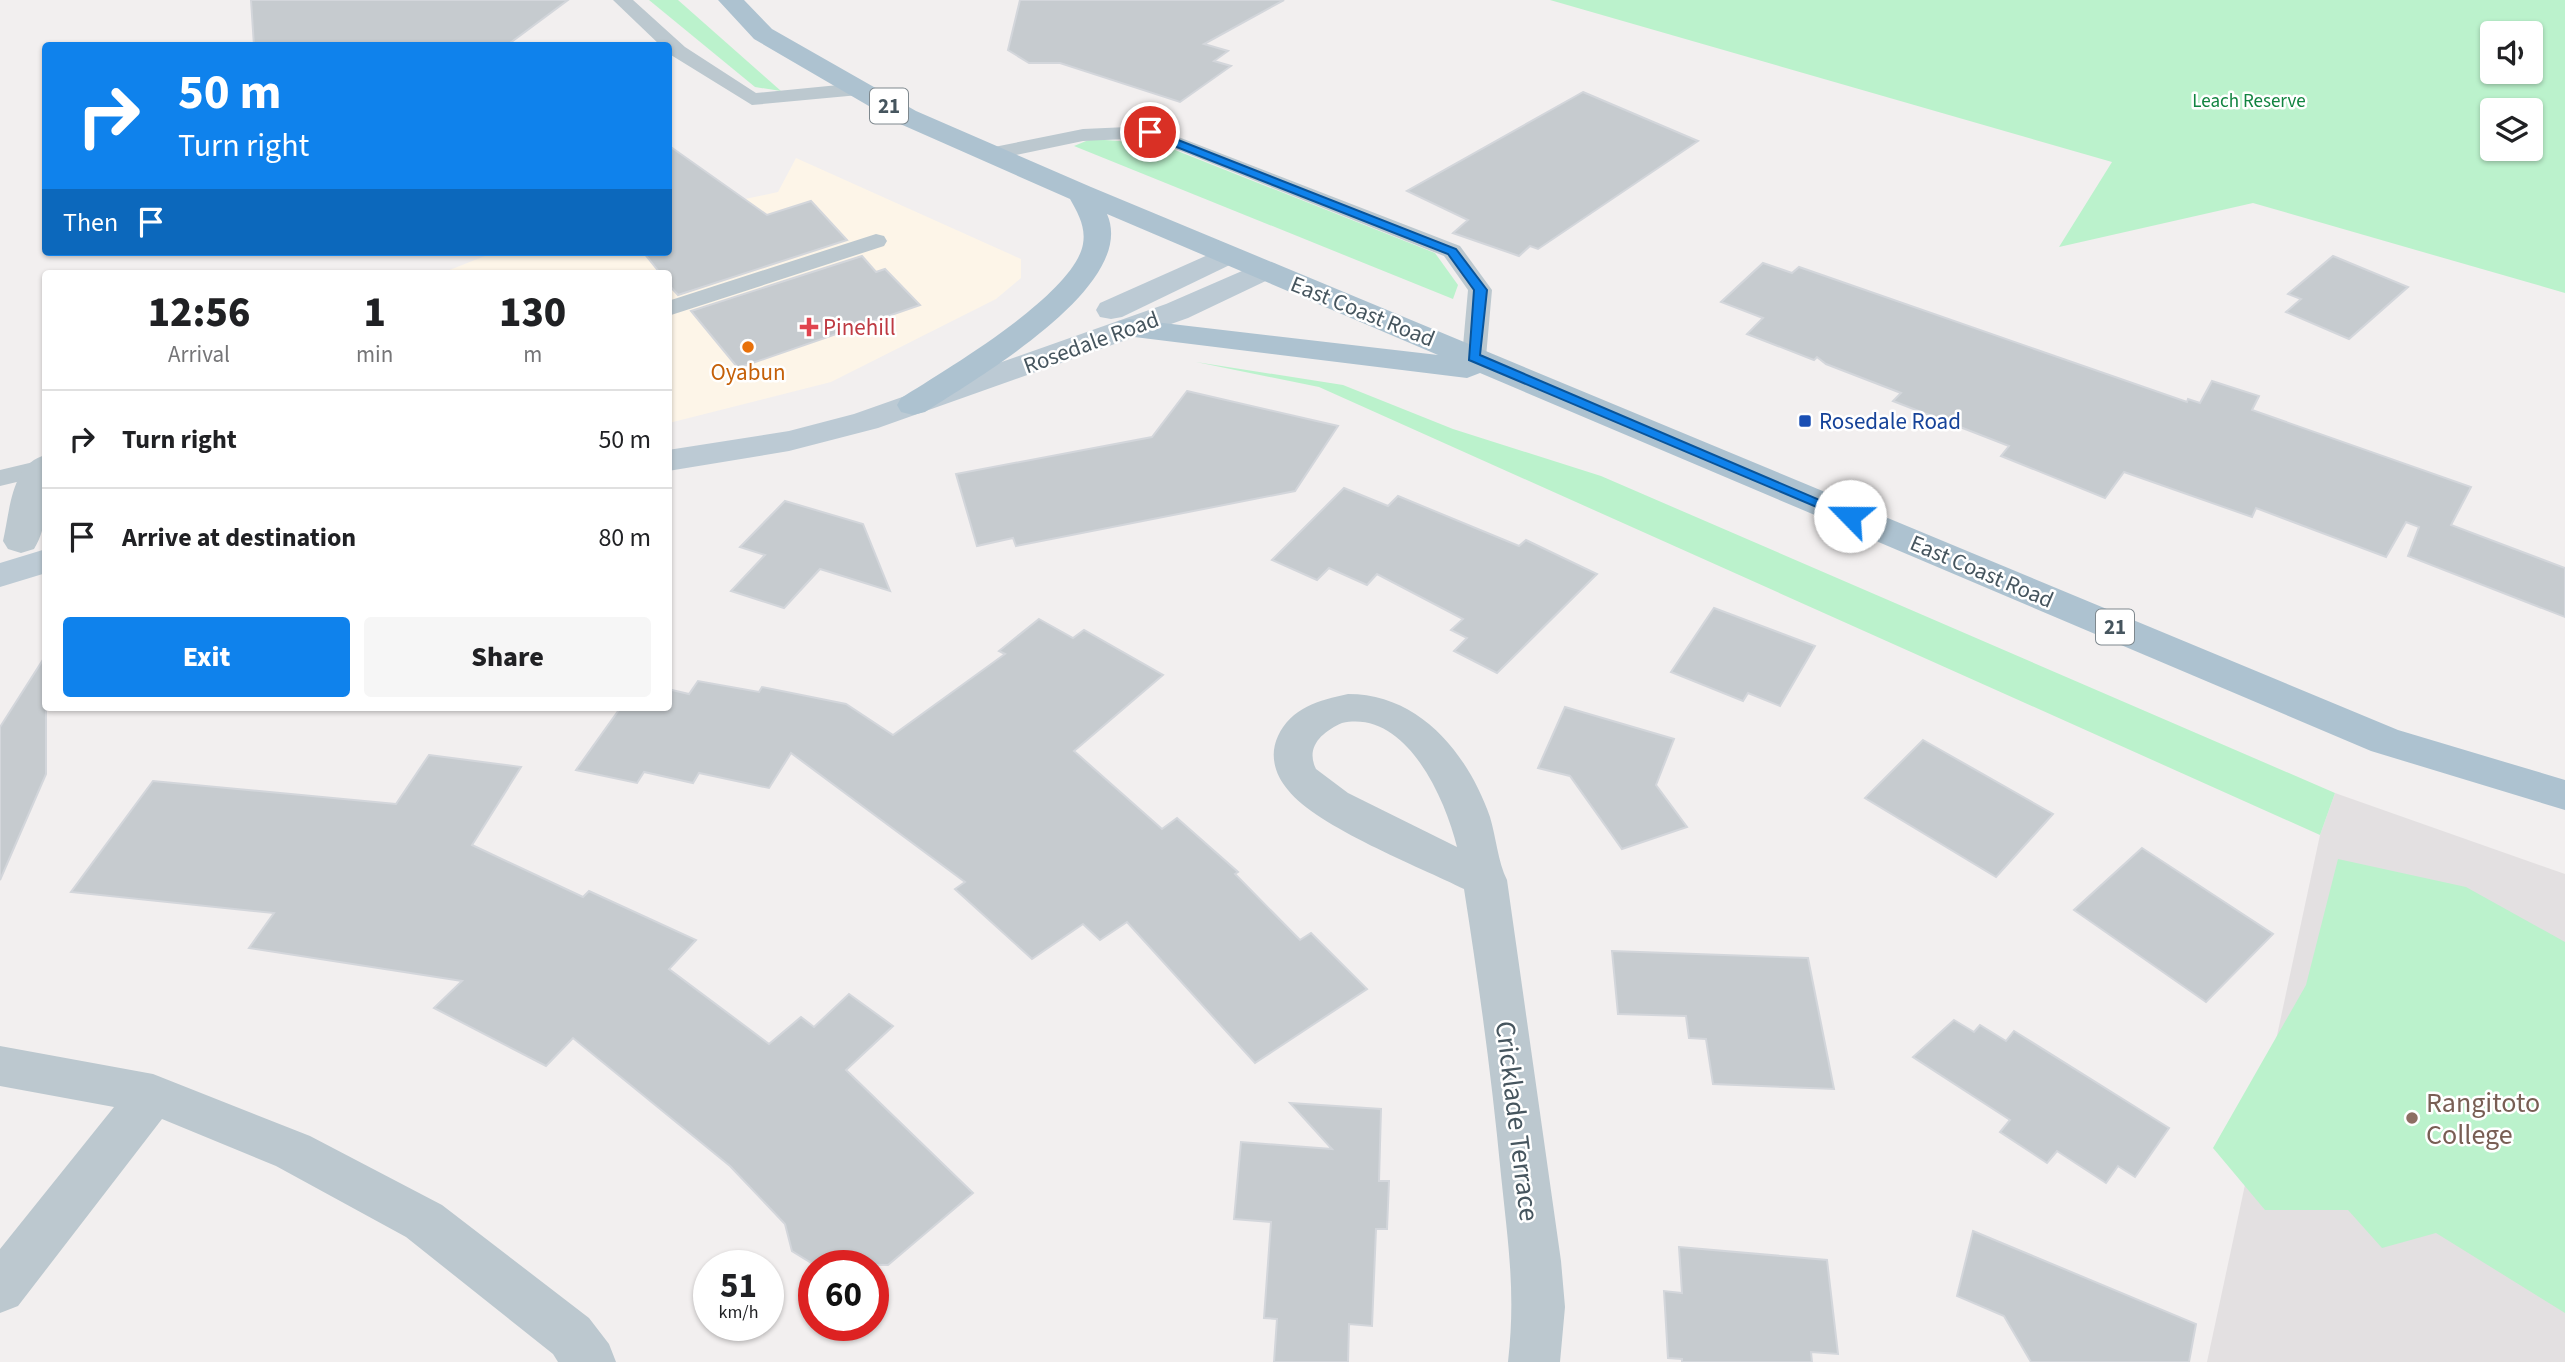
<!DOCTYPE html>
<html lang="en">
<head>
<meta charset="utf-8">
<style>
  :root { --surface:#fff; --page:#f6f6f6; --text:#202124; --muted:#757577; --line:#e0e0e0; --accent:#0f82ec }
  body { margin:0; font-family:"Source Sans 3",sans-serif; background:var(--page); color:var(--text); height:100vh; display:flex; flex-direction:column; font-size:26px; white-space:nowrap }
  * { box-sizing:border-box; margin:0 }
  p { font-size:23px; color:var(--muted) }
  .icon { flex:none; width:38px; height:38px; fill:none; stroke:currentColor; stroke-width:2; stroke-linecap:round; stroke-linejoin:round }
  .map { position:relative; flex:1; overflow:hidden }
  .panel { position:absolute; left:42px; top:270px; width:630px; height:441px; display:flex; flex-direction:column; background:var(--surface); border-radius:7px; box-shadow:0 2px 5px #0004 }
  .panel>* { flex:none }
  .banner { position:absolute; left:42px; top:42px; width:630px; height:214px; border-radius:7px; box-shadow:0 2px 5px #0004; background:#0f82ec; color:#fff; overflow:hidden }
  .fabs { position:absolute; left:2480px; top:21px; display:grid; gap:14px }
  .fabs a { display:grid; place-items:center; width:63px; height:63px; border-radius:7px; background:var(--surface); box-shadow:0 2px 5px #0004; font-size:35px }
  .speed { position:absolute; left:693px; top:1250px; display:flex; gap:14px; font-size:35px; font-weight:700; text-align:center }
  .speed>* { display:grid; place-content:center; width:91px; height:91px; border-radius:50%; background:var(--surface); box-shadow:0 2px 5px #0004; line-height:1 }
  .speed small { font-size:18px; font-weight:400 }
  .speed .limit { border:10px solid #d22; background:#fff; color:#111 }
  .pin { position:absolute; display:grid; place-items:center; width:60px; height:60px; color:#fff; margin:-30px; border:4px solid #fff; border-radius:50%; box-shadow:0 2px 7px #0007 }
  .me { position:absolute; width:77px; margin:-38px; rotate:293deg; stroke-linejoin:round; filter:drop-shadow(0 0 5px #0008) }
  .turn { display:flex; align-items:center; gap:24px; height:147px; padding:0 21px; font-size:32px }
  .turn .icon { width:91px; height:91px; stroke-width:2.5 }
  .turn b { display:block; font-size:49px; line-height:60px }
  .then { display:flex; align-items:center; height:66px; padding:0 21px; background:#0003; gap:14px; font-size:26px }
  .eta { display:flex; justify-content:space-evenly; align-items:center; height:119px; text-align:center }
  .eta b { font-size:42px; font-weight:800; line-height:49px }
  .cta { display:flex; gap:14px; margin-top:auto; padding:14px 21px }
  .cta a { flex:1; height:80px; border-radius:7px; background:var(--accent); color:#fff; font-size:28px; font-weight:800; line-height:80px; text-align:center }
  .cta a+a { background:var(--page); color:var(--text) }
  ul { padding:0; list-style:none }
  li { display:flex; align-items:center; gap:21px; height:98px; padding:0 21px; border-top:2px solid var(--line) }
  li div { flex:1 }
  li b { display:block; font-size:26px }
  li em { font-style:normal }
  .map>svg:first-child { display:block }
  .commercial { fill:#fdf5e8 }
  .education { fill:#e3e0e1 }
  .green { fill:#bbf2cc; fill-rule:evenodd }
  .building { fill:#c6cbcf; stroke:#d3d6db; stroke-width:2 }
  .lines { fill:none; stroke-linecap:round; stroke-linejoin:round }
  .lane { fill:#bcc8cf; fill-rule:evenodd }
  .street { fill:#bcc8cf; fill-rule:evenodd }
  .secondary { fill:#bccad4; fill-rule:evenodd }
  .primary { fill:#adc2d0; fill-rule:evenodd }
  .route { fill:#0f82ec; stroke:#0a5499; stroke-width:2 }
  .health-dot { fill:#e0444e; stroke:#fff; stroke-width:2.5 }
  .food-dot { fill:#e8710a; stroke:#fff; stroke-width:2.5 }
  .transit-dot { fill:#1a4fb4; stroke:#fff; stroke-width:2.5 }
  .education-dot { fill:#8d6e63; stroke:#fff; stroke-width:2.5 }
  .labels { text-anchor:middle; stroke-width:5; stroke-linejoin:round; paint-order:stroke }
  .far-park-label { font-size:19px; fill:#128441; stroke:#fff }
  .shield { fill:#fff; stroke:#7e888e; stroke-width:2 }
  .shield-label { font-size:21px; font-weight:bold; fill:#46555e }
  .street-label { font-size:23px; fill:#46555e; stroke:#fff }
  .health-label { font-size:23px; fill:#be3a42; stroke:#fff; text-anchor:start }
  .food-label { font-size:23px; fill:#c56008; stroke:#fff }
  .transit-label { font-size:23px; fill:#164399; stroke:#fff; text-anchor:start }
  .near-education-label { font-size:28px; fill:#785e54; stroke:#fff; text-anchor:start }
  .near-street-label { font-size:28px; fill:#46555e; stroke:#fff }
</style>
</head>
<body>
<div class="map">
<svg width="2565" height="1362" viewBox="0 0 2565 1362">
  <rect width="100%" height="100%" fill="#f2efef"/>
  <polygon class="commercial" points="796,158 1021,259 1021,278 996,299 831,382 669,423 668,273 442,273 495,252 668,252 669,215 778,192"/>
  <polygon class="education" points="2335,793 2565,874 2565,1362 2207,1362 2320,835"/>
  <g class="green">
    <polygon points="649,0 678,0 781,91 755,87"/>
    <path d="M1550 0H2565V293L2253 203 2059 247 2112 162ZM2530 33V72H2492V33ZM2492 110H2530V149H2492Z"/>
    <polygon points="1091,139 1160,144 1435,253 1458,285 1453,299 1074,146"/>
    <polygon points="1196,362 1343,385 1453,429 1601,476 2335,793 2320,835 1319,387"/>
    <polygon points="2338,859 2466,887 2565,942 2565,1313 2436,1233 2382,1248 2348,1210 2265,1210 2213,1148 2306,985"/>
  </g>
  <g class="building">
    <polygon points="251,0 568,0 506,46 254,46"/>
    <polygon points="1020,0 1284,0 1204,44 1228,51 1214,61 1231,66 1180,102 1060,63 1029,63 1008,50"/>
    <polygon points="1583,92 1698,141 1538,249 1530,246 1519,256 1453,233 1468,220 1407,191"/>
    <polygon points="668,145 767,215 811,201 847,240 678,295 668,284 668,273 660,273 644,253 668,252"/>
    <polygon points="862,256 876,272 885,269 920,305 738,368 691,311"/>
    <polygon points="2333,256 2408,287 2349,339 2286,312 2301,299 2288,294"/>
    <polygon points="1763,263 1792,273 1799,267 2187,402 2188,399 2200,403 2212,381 2259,396 2252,410 2471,487 2451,525 2565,568 2565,617 2408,556 2419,527 2406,522 2386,557 2256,508 2252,517 2124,472 2105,498 2001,456 2009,446 1893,401 1901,393 1826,364 1817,357 1814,360 1747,334 1763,318 1721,302"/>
    <polygon points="1187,391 1338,426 1295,491 1016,546 1013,538 977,546 956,474 1152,437"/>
    <polygon points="1344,488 1388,506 1398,496 1519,546 1526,540 1597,574 1497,673 1454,651 1467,638 1451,630 1463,619 1377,574 1367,585 1329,568 1317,580 1272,560"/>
    <polygon points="785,501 863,524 890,591 820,569 784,608 731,591 765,555 740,547"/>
    <polygon points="1714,608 1815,646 1780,706 1748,693 1743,701 1671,672"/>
    <polygon points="1039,619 1073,638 1084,630 1163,675 1074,751 1162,829 1177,818 1238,872 1235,874 1300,940 1311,933 1367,989 1255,1063 1127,922 1100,940 1083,924 1032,959 955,889 965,882 791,753 769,788 699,773 693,783 644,772 637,783 576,770 621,707 668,707 668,689 689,694 698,681 759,692 762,687 846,704 893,735 1005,654 999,651"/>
    <polygon points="46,655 46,774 0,880 0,727"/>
    <polygon points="1565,707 1674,739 1656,785 1687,827 1622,849 1570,776 1538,768"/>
    <polygon points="1923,740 2053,814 1996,877 1865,798"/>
    <polygon points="429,755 521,767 472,845 583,897 589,891 696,940 669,969 769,1044 801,1017 814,1027 849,994 893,1026 846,1070 973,1193 888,1265 813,1264 792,1251 785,1224 730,1166 573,1038 546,1066 434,1008 462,981 249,948 274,913 71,892 153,781 396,804"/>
    <polygon points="2142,848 2273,934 2206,1002 2074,910"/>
    <polygon points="1612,951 1808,958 1834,1089 1713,1084 1706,1039 1689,1038 1686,1016 1618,1014"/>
    <polygon points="1954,1020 1974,1032 1980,1025 2006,1041 2014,1031 2169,1128 2135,1177 2118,1166 2106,1183 2057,1151 2047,1163 2000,1132 2010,1120 1913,1057"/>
    <polygon points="1290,1103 1381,1109 1379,1181 1389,1181 1387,1229 1376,1229 1372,1326 1349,1324 1348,1362 1274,1362 1277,1319 1264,1318 1271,1222 1234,1219 1241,1142 1332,1149"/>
    <polygon points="1973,1231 2196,1324 2189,1362 2031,1362 2004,1316 1957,1296"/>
    <polygon points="1679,1247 1827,1260 1838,1354 1811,1352 1812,1362 1682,1362 1682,1359 1668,1358 1664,1291 1682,1293"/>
  </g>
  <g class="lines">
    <g class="lane">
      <polygon points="613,0 633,0 685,47 756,93 859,83 869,89 859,95 752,105 671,55 668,46 661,46"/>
      <polygon points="1150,126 1460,246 1492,290 1486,357 1483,362 1465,362 1462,357 1468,290 1444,256 1148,138 1083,141 992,160 981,154 984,149 1083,129"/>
      <polygon points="876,234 884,236 887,241 884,246 668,316 668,301"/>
      <polygon points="42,460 46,461 46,475 0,486 0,470"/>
    </g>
    <g class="street">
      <path d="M46 455C46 485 51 522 34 549L21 553 8 549 3 541C10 511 11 463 46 455Z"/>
      <path d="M1348 694C1420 694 1468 754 1490 817 1496 837 1498 862 1507 880L1561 1261 1565 1307 1560 1362H1508C1516 1293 1508 1243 1501 1175 1492 1080 1479 984 1464 889 1420 867 1317 827 1288 790 1275 775 1269 755 1278 736 1291 708 1319 700 1348 694ZM1342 723C1406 709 1445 798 1457 847L1348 793 1316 769C1305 747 1322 732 1342 723Z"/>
      <polygon points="0,1046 153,1074 310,1136 442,1205 589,1318 609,1344 616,1362 558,1362 553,1354 406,1237 276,1166 162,1119 18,1306 0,1313 0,1249 114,1107 0,1086"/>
    </g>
    <g class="secondary">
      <polygon points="1228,246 1238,249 1243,255 1238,261 1122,317 1111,319 1100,317 1096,310 1100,303"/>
      <polygon points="1265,261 1276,264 1280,270 1276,276 1188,318 878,428 789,451 668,471 668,450 789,431 854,414 1166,304"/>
      <polygon points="46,549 46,573 0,587 0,563"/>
    </g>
    <path class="primary" d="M718 0H744L772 29 916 111 1091 187 2398 730 2565 780V810L2371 751 1480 373 1467 378 1118 335 1113 328 1118 321 1129 319 1438 355 1107 214C1139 286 975 379 925 412L913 415 901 412 897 405 901 398C945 370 1074 295 1083 244 1086 227 1078 213 1070 199L898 123 754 39Z"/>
  </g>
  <polygon class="route" points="1150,129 1456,249 1487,290 1480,355 1857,516 1855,519 1845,519 1469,360 1474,290 1448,254 1146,135 1144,132"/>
  <path class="health-dot" d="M805.5 316.5h7v7h7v7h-7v7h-7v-7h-7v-7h7z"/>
  <circle class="food-dot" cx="748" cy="347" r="7"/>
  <rect class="transit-dot" x="1798" y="414" width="14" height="14" rx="3.5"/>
  <circle class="education-dot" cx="2412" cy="1118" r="7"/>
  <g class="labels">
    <g class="far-park-label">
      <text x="2249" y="107">Leach Reserve</text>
    </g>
    <g class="shield">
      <rect x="870" y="88.5" width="38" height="35" rx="5"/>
      <rect x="2096" y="609.5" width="38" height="35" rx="5"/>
    </g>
    <g class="shield-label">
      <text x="889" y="113">21</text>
      <text x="2115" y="634">21</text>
    </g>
    <g class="street-label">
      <text transform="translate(1363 311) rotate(22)" y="8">East Coast Road</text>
      <text transform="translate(1091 342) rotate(-20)" y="8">Rosedale Road</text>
      <text transform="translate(1982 571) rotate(23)" y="8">East Coast Road</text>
    </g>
    <g class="health-label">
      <text x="823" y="335">Pinehill</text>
    </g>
    <g class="food-label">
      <text x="748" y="380">Oyabun</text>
    </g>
    <g class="transit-label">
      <text x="1819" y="429">Rosedale Road</text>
    </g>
    <g class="near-education-label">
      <text x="2426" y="1112">Rangitoto<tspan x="2426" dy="32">College</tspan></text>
    </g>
    <g class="near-street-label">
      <text transform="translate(1518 1121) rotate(83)" y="10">Cricklade Terrace</text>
    </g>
  </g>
</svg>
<div class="fabs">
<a><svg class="icon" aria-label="sound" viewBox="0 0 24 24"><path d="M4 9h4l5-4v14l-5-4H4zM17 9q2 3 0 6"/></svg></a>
<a><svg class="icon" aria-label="layers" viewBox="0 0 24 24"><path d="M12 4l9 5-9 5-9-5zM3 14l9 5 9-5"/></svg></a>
</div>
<div class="speed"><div>51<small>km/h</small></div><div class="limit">60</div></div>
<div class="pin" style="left:1150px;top:132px;background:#d93025"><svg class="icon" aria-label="arrive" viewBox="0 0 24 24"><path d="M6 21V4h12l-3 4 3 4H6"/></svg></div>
<svg class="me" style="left:1850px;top:516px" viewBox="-20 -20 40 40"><circle r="19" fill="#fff"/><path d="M0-13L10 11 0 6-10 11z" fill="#0f82ec"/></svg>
<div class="banner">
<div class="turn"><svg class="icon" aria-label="right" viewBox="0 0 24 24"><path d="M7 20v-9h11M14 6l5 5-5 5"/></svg><div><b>50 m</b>Turn right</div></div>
<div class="then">Then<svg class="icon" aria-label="arrive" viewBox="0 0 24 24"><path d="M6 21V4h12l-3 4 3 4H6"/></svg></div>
</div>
<section class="panel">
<div class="eta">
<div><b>12:56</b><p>Arrival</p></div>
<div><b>1</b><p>min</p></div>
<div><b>130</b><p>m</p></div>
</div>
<ul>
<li><svg class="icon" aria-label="right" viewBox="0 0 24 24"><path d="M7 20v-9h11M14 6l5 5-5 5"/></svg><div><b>Turn right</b></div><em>50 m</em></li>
<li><svg class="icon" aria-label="arrive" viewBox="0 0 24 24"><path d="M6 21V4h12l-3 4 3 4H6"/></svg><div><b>Arrive at destination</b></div><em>80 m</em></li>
</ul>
<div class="cta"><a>Exit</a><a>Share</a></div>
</section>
</div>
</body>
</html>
